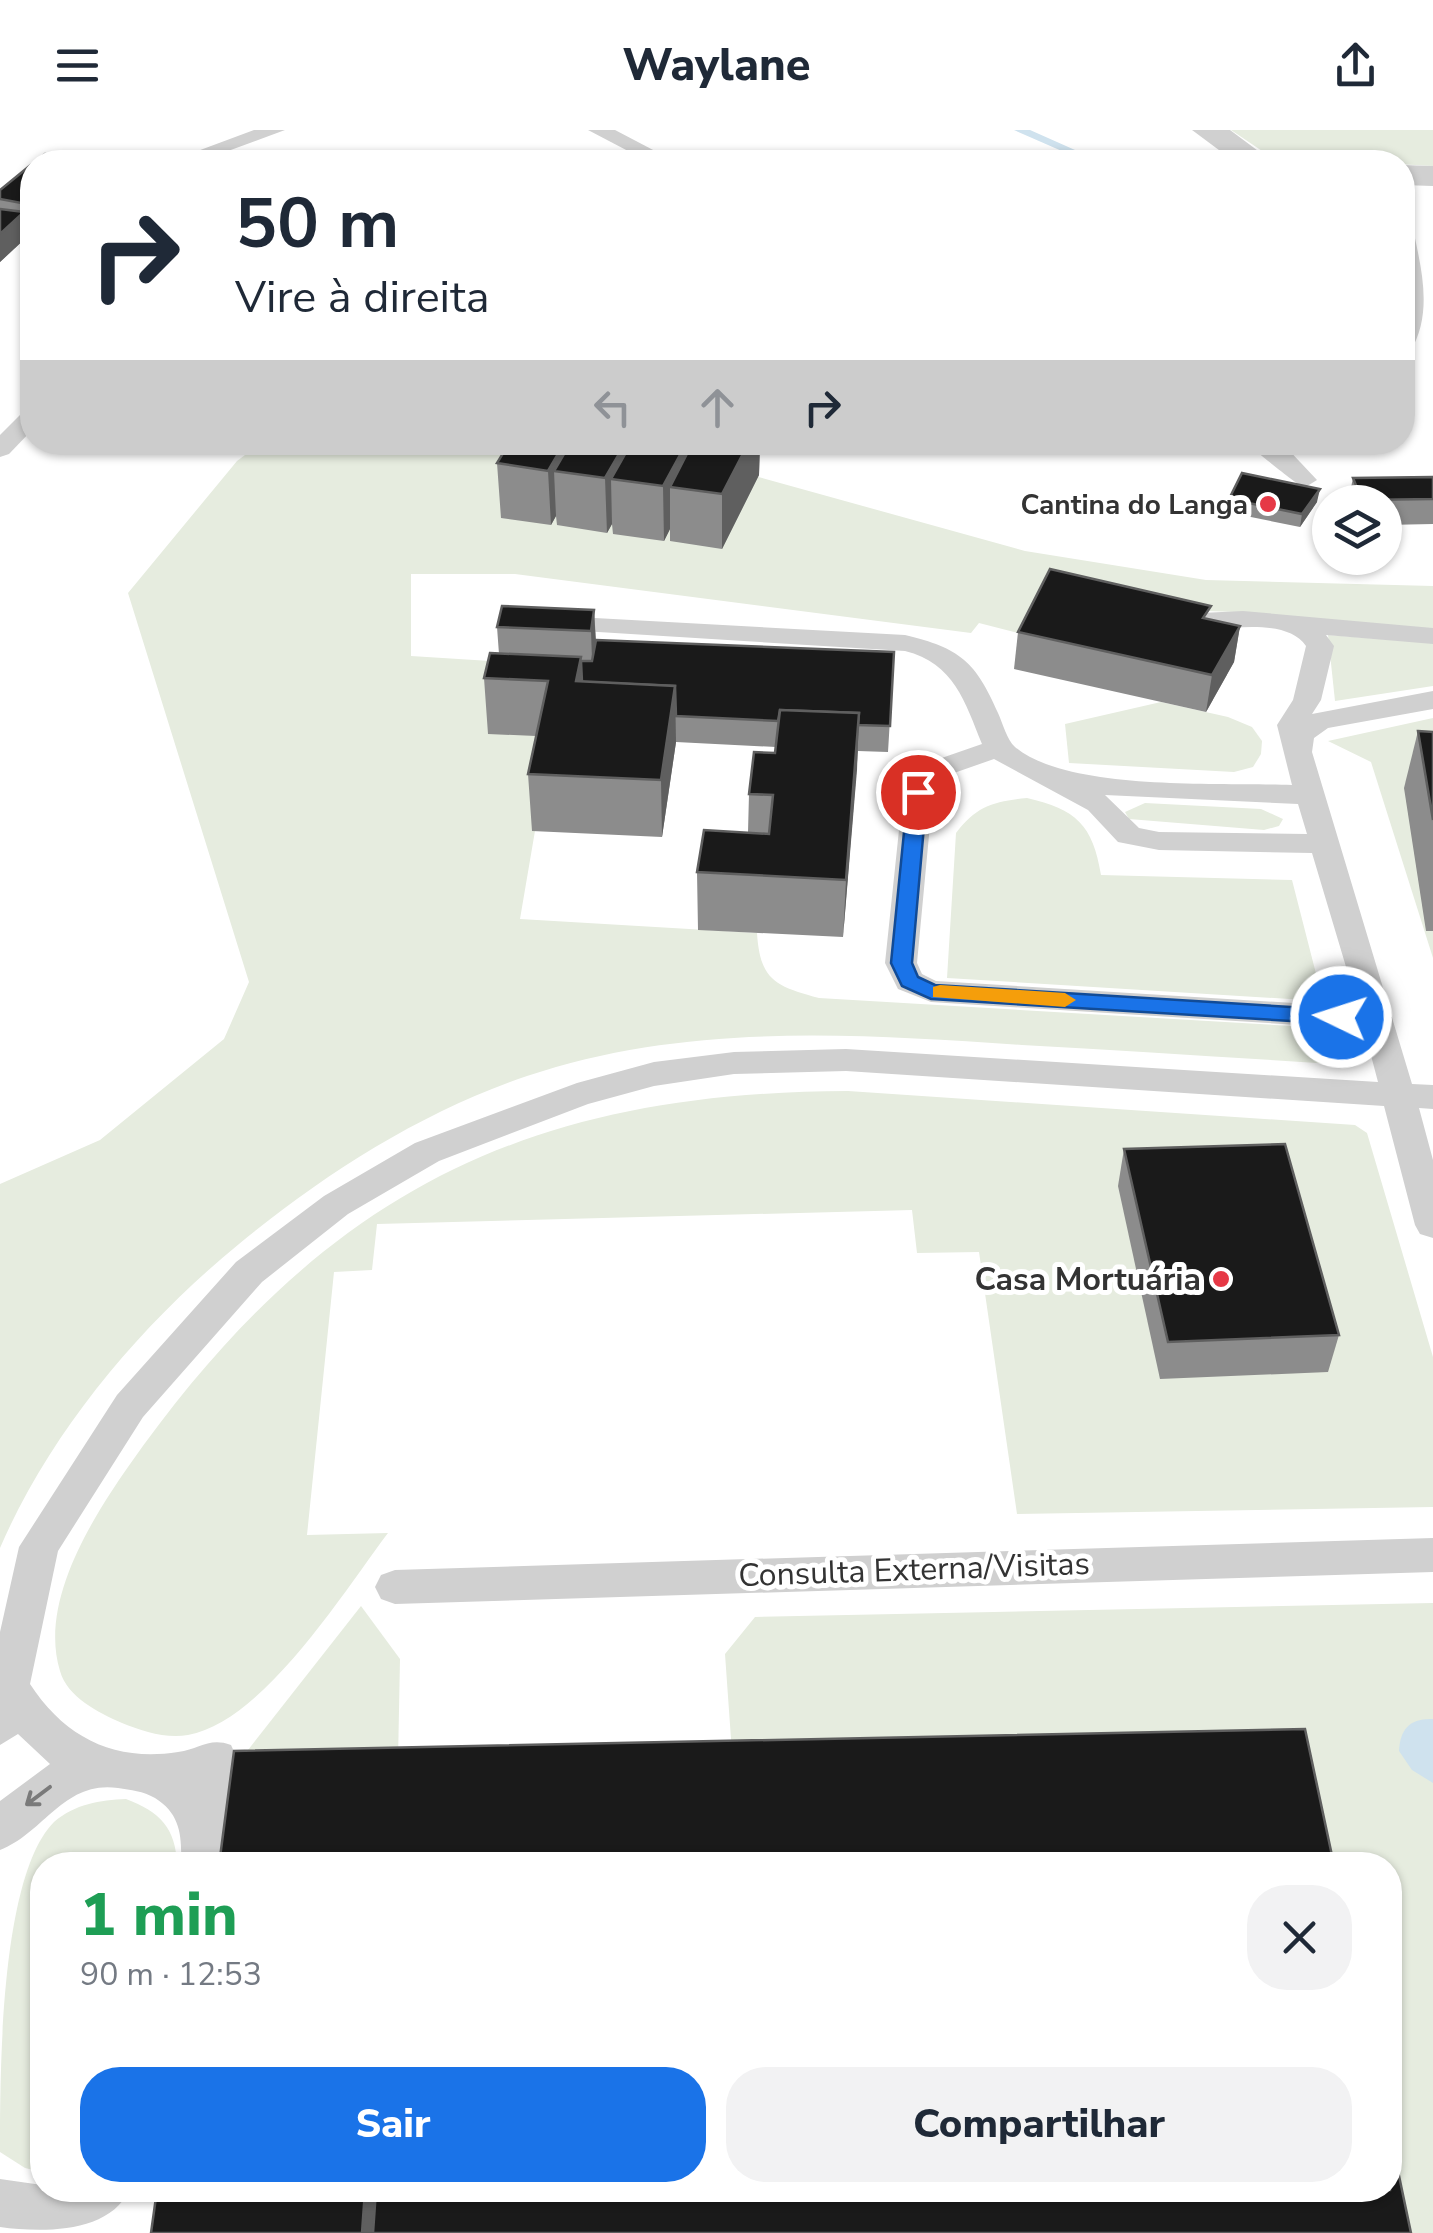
<!DOCTYPE html>
<html lang="pt">
<head>
<meta charset="utf-8">
<style>
  :root { --surface:#fff; --page:#f2f2f3; --text:#1f2937; --muted:#747a83; --accent:#1a73e8 }
  body { margin:0; font-family:"Nunito Sans",sans-serif; background:var(--page); color:var(--text); height:100vh; display:flex; flex-direction:column; font-size:38px; white-space:nowrap }
  * { box-sizing:border-box; margin:0 }
  p { font-size:32px; color:var(--muted) }
  .icon { flex:none; width:55px; height:55px; fill:none; stroke:currentColor; stroke-width:2; stroke-linecap:round; stroke-linejoin:round }
  .map { position:relative; flex:1; overflow:hidden }
  .sheet { position:absolute; left:30px; top:1722px; width:1372px; height:350px; display:flex; flex-direction:column; background:var(--surface); border-radius:40px; box-shadow:0 2px 8px #0004 }
  .sheet>* { flex:none }
  .banner { position:absolute; left:20px; top:20px; width:1395px; height:305px; border-radius:40px; box-shadow:0 2px 8px #0004; background:#fff; color:var(--text); overflow:hidden }
  .fabs { position:absolute; left:1312px; top:355px; display:grid; gap:20px }
  .fabs a { display:grid; place-items:center; width:90px; height:90px; border-radius:50%; background:var(--surface); box-shadow:0 2px 8px #0004; font-size:50px }
  .pin { position:absolute; display:grid; place-items:center; width:85px; height:85px; color:#fff; margin:-42px; border:5px solid #fff; border-radius:50%; box-shadow:0 2px 10px #0007 }
  .me { position:absolute; width:110px; margin:-55px; rotate:274deg; stroke-linejoin:round; filter:drop-shadow(0 0 8px #0008) }
  .turn { display:flex; align-items:center; gap:35px; height:210px; padding:0 50px; font-size:45px }
  .turn .icon { width:130px; height:130px; stroke-width:2.5 }
  .turn b { display:block; font-size:70px; line-height:85px }
  .lanes { display:flex; align-items:center; height:95px; padding:0 50px; background:#0003; justify-content:center; gap:50px; direction:ltr }
  .lanes .off { opacity:.35 }
  .round { display:grid; place-items:center; flex:none; width:105px; height:105px; border-radius:40px; background:var(--page) }
  .summary { display:flex; align-items:center; justify-content:space-between; height:170px; padding:0 50px }
  h1 { font-size:60px; font-weight:800; line-height:75px; color:#1e9e55 }
  .primary-button { display:flex; gap:20px; margin-top:auto; padding:20px 50px }
  .primary-button a { flex:1; height:115px; border-radius:40px; background:var(--accent); color:#fff; font-size:40px; font-weight:800; line-height:115px; text-align:center }
  .primary-button a+a { background:var(--page); color:var(--text) }
  header { display:flex; justify-content:space-between; align-items:center; height:130px; padding:0 50px; background:var(--surface); font-size:45px; font-weight:800 }
  .map>svg:first-child { display:block }
  .green { fill:#e6ecdf }
  .water { fill:#cfe2ee }
  .lines { fill:none; stroke-linecap:round; stroke-linejoin:round }
  .stream { fill:#cfe2ee; fill-rule:evenodd }
  .service { fill:#d0d0d0; fill-rule:evenodd }
  .minor { fill:#d0d0d0; fill-rule:evenodd }
  .wall { fill:#8c8c8c }
  .shaded-wall { fill:#5f5f5f }
  .building { fill:#1a1a1a; stroke:#5f5f5f; stroke-width:2.5 }
  .oneway { stroke:#7a7a7a }
  .route { fill:#1a73e8; stroke:#114b97; stroke-width:2.5 }
  .slow { fill:#f59e0b }
  .poi-dot { fill:#e63946; stroke:#fff; stroke-width:4 }
  .labels { text-anchor:middle; stroke-width:10; stroke-linejoin:round; paint-order:stroke }
  .far-poi-label { font-size:28px; font-weight:bold; fill:#333; stroke:#fff; text-anchor:end }
  .poi-label { font-size:32px; font-weight:bold; fill:#333; stroke:#fff; text-anchor:end }
  .street-label { font-size:32px; fill:#333; stroke:#fff }
</style>
</head>
<body>
<header><svg class="icon" aria-label="menu" viewBox="0 0 24 24"><path d="M4 6h16M4 12h16M4 18h16"/></svg>Waylane<svg class="icon" aria-label="share" viewBox="0 0 24 24"><path d="M12 15V3M7 8l5-5 5 5M5 13v7h14v-7"/></svg></header>
<div class="map">
<svg width="1433" height="2103" viewBox="0 0 1433 2103">
  <rect width="100%" height="100%" fill="#fff"/>
  <g class="green">
    <polygon points="1231,0 1433,0 1433,36 1271,27"/>
    <path d="M261 313H636L1025 421 1206 450 1433 456V500L1237 482 1206 481 1030 506 979 493 971 503 515 444H411V526L506 532 551 607 520 789 757 803C760 850 775 856 819 868L1342 899 1348 935C1240 928 1131 921 1022 915 856 904 687 892 527 946 421 982 324 1044 239 1114 141 1194 50 1302 0 1418V1054L100 1010 224 909 249 852 128 463 237 331Z"/>
    <polygon points="1328,505 1433,513 1433,556 1335,571"/>
    <polygon points="1161,572 1228,587 1252,597 1262,611 1261,624 1253,637 1234,642 1069,633 1065,594"/>
    <polygon points="1433,588 1433,828 1371,632 1328,611"/>
    <path d="M1027 668C1076 679 1093 695 1101 745L1292 750 1323 871 947 848 956 703C976 676 995 671 1027 668Z"/>
    <polygon points="1145,673 1261,679 1283,689 1279,696 1264,700 1129,689 1125,682"/>
    <path d="M848 961 1355 995 1367 1003 1433 1227V1377L1017 1384 979 1122 917 1123 912 1080 377 1094 372 1140 334 1142 307 1405 388 1403C344 1461 263 1592 188 1605 166 1609 142 1601 122 1593 99 1583 67 1567 60 1541 39 1473 91 1390 128 1337 317 1068 519 962 848 961Z"/>
    <polygon points="1433,1473 1433,2103 1403,2103 1390,2039 1390,1735 1327,1735 732,1623 725,1524 755,1487"/>
    <polygon points="361,1476 400,1529 398,1631 237,1634"/>
    <path d="M126 1669C160 1682 176 1698 177 1735H42V2042L25 2038 0 2022C0 1943 0 1746 54 1692 75 1674 100 1670 126 1669Z"/>
  </g>
  <path class="water" d="M1433 1589V1653L1412 1640 1399 1621C1400 1599 1410 1588 1433 1589Z"/>
  <g class="lines">
    <polygon class="stream" points="1014,0 1030,0 1102,32 1087,32"/>
    <g class="service">
      <polygon points="254,0 285,0 198,32 168,32"/>
      <polygon points="588,0 615,0 676,32 649,32"/>
      <path d="M1402 93 1413 99C1422 141 1433 184 1410 222L1402 224Z"/>
      <polygon points="32,280 32,300 9,324 0,327 0,305 23,282"/>
      <path d="M1246 312 1284 315 1317 350 1304 358C1299 356 1251 318 1246 312Z"/>
      <path d="M1243 481 1433 498V514L1326 505 1334 516 1321 570 1312 584 1433 561V579L1328 598 1314 608 1312 622 1412 954 1433 955V979L1419 978 1433 1030V1108L1420 1104 1415 1095 1384 976 846 941 734 944 654 956 588 974 439 1031 348 1084 262 1152 143 1287 58 1421 30 1554C65 1608 115 1632 178 1622 200 1619 209 1607 231 1615L237 1628 225 1735H181C182 1707 181 1684 155 1668 143 1661 131 1660 118 1658 64 1650 44 1703 0 1720V1671L50 1634 18 1604 0 1615V1502L19 1417 117 1265 236 1132 324 1066 415 1013 577 953 654 932 734 922 846 919 1378 952 1364 899 931 872 898 859 885 833 903 662 933 631 982 614C965 572 954 533 905 521L550 499 536 491 540 485 905 505C960 518 976 532 998 583 1003 594 1007 610 1015 617 1069 662 1221 652 1292 655L1277 595 1293 570 1306 516C1277 474 1168 519 1146 493L1160 485ZM994 629 1088 680 1118 712 1159 720 1312 723 1358 877 936 851 922 844 917 833 933 663 954 643ZM1105 665 1298 674 1307 704 1159 702 1139 698Z"/>
      <polygon points="1433,1408 1433,1442 395,1474 381,1469 375,1457 381,1445 395,1440"/>
      <path d="M0 2049 42 2055V2060H129C110 2103 43 2103 0 2097Z"/>
    </g>
    <g class="minor">
      <polygon points="1192,0 1230,0 1273,32 1235,32"/>
      <polygon points="1402,35 1433,36 1433,56 1402,55"/>
    </g>
  </g>
  <g class="wall">
    <polygon points="32,34 32,97 27,96 29,105 0,132 0,60"/>
    <polygon points="510,312 760,312 759,345 722,419 670,411 670,399 664,411 613,404 612,394 607,403 557,395 556,386 551,395 501,388 497,333"/>
    <polygon points="1433,347 1433,394 1385,395 1385,372 1348,372 1353,348"/>
    <polygon points="1229,369 1317,372 1300,397 1226,382"/>
    <polygon points="594,480 596,510 894,522 888,622 858,621 843,807 698,800 697,742 748,702 749,664 775,623 776,617 676,612 662,707 532,701 528,644 536,606 488,604 484,548 499,524 497,497"/>
    <polygon points="1209,489 1240,496 1234,532 1206,582 1014,539 1018,502"/>
    <polygon points="1418,601 1433,602 1433,801 1426,801 1404,658"/>
    <polygon points="1124,1019 1339,1205 1328,1242 1160,1249 1118,1056"/>
  </g>
  <g class="shaded-wall">
    <polygon points="24,82 29,105 0,132 0,104"/>
    <polygon points="565,312 594,312 554,341 556,386 551,395 548,341"/>
    <polygon points="626,312 648,312 611,349 612,394 607,403 605,348"/>
    <polygon points="687,312 703,312 670,357 670,399 664,411 663,356"/>
    <polygon points="749,312 760,312 759,345 722,419 722,364"/>
    <polygon points="1320,359 1317,372 1300,397 1302,384"/>
    <polygon points="594,480 597,536 593,557 591,501"/>
    <polygon points="1240,496 1234,532 1206,582 1212,545"/>
    <polygon points="581,527 583,582 576,551"/>
    <polygon points="675,556 676,612 662,707 661,650"/>
    <polygon points="859,583 857,640 843,807 846,750"/>
    <polygon points="365,2060 380,2060 377,2103 362,2103"/>
  </g>
  <g class="building">
    <polygon points="45,24 96,32 35,32"/>
    <polygon points="449,28 463,32 440,32"/>
    <polygon points="32,34 32,75 0,69 0,60"/>
    <polygon points="0,79 24,82 0,104"/>
    <polygon points="510,312 565,312 548,341 497,333"/>
    <polygon points="571,312 626,312 605,348 554,341"/>
    <polygon points="632,312 687,312 663,356 611,349"/>
    <polygon points="693,312 749,312 722,364 670,357"/>
    <polygon points="1242,343 1320,359 1302,384 1229,369"/>
    <polygon points="1433,347 1433,369 1362,370 1353,348"/>
    <polygon points="1050,439 1211,476 1203,488 1240,496 1212,545 1018,502"/>
    <polygon points="502,476 594,480 591,501 497,497"/>
    <polygon points="596,510 894,522 890,596 858,595 859,583 780,580 778,591 676,586 675,556 582,552 581,531 592,531"/>
    <polygon points="490,523 581,527 576,551 675,556 661,650 528,644 548,551 484,548"/>
    <polygon points="780,580 859,583 846,750 697,742 704,700 769,704 773,665 749,664 754,622 775,623"/>
    <polygon points="1418,601 1433,602 1433,690"/>
    <polygon points="1285,1014 1339,1205 1168,1212 1124,1019"/>
    <polygon points="1305,1599 1334,1735 219,1735 234,1621"/>
    <polygon points="1390,2003 1411,2103 373,2103 376,2060 1390,2060"/>
    <polygon points="157,2060 365,2060 362,2103 151,2103"/>
  </g>
  <defs><path id="oneway-shaft" d="M-6 0H5M1.5-3L5.5 0L1.5 3" fill="none" stroke-width="1.6" stroke-linecap="round" stroke-linejoin="round" transform="scale(2.5)"/></defs>
  <use class="oneway" href="#oneway-shaft" transform="translate(38 1666) rotate(143)"/>
  <polygon class="route" points="918,656 927,662 912,833 918,847 935,855 1341,880 1352,887 1341,894 931,869 902,856 891,833 908,662"/>
  <polygon class="slow" points="940,855 1065,863 1076,870 1065,877 933,867 933,857"/>
  <g class="poi-dot">
    <circle cx="1268" cy="374" r="10"/>
    <circle cx="1221" cy="1149" r="10"/>
  </g>
  <g class="labels">
    <g class="far-poi-label">
      <text x="1248" y="384">Cantina do Langa</text>
    </g>
    <g class="poi-label">
      <text x="1201" y="1160">Casa Mortuária</text>
    </g>
    <g class="street-label">
      <text transform="translate(914 1439) rotate(-2)" y="11">Consulta Externa/Visitas</text>
    </g>
  </g>
</svg>
<div class="fabs">
<a><svg class="icon" aria-label="layers" viewBox="0 0 24 24"><path d="M12 4l9 5-9 5-9-5zM3 14l9 5 9-5"/></svg></a>
</div>
<div class="pin" style="left:918px;top:662px;background:#d93025"><svg class="icon" aria-label="arrive" viewBox="0 0 24 24"><path d="M6 21V4h12l-3 4 3 4H6"/></svg></div>
<svg class="me" style="left:1341px;top:887px" viewBox="-20 -20 40 40"><circle r="17" fill="#1a73e8" stroke="#fff" stroke-width="3"/><path d="M0-11L8 9 0 5-8 9z" fill="#fff"/></svg>
<div class="banner">
<div class="turn"><svg class="icon" aria-label="right" viewBox="0 0 24 24"><path d="M7 20v-9h11M14 6l5 5-5 5"/></svg><div><b>50 m</b>Vire à direita</div></div>
<div class="lanes"><svg class="icon off" aria-label="left" viewBox="0 0 24 24"><path d="M17 20v-9H6M10 6l-5 5 5 5"/></svg><svg class="icon off" aria-label="ahead" viewBox="0 0 24 24"><path d="M12 20V5M6 11l6-6 6 6"/></svg><svg class="icon" aria-label="right" viewBox="0 0 24 24"><path d="M7 20v-9h11M14 6l5 5-5 5"/></svg></div>
</div>
<section class="sheet">
<div class="summary"><div><h1>1 min</h1><p>90 m · 12:53</p></div><a class="round"><svg class="icon" aria-label="close" viewBox="0 0 24 24"><path d="M6 6l12 12M18 6L6 18"/></svg></a></div>
<div class="primary-button"><a>Sair</a><a>Compartilhar</a></div>
</section>
</div>
</body>
</html>
